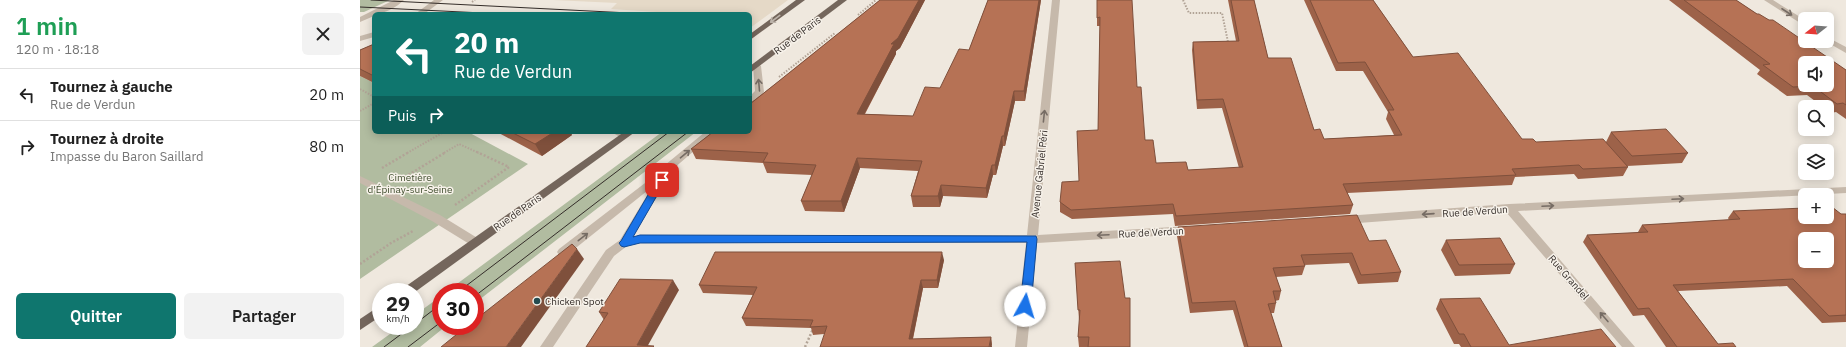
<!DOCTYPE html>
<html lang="fr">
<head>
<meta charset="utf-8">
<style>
  :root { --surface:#fff; --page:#f2f2f2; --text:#222; --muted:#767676; --line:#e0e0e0; --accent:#0f766e }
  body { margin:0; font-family:"IBM Plex Sans",sans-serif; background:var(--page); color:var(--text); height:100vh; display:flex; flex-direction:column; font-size:15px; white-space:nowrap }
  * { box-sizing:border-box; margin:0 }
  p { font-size:13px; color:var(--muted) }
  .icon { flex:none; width:22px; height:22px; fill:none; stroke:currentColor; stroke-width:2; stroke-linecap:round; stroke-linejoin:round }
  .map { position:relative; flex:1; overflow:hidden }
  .sheet { display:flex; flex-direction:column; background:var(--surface); width:360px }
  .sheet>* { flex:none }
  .hud { position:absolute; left:12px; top:12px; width:380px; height:122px; border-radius:6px; box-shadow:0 2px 10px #0003; background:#0f766e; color:#fff; overflow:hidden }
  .needle { width:26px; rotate:253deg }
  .tools { position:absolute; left:1438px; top:12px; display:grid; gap:8px }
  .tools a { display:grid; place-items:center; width:36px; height:36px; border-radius:6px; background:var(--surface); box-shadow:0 2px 10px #0003; font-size:20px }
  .speed { position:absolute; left:12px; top:283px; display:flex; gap:8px; font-size:20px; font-weight:700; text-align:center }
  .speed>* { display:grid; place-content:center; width:52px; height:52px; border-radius:50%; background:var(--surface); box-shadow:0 2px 10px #0003; line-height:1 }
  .speed small { font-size:10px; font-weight:400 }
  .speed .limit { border:6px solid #d22; background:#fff; color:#111 }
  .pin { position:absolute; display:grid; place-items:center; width:34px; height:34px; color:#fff; margin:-17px; border-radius:8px; box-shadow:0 2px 6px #0006 }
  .me { position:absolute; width:44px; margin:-22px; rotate:6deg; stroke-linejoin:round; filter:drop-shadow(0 0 3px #0008) }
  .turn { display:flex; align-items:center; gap:14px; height:84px; padding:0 16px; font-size:18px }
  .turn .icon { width:52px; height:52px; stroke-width:2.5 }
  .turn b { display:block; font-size:28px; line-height:34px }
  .then { display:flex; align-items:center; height:38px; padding:0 16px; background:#0003; gap:8px; font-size:15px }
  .round { display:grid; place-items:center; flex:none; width:42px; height:42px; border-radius:6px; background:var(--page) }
  .overview { display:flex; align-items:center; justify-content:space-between; height:68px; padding:0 16px }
  h1 { font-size:24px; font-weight:600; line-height:30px; color:#1e9e55 }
  .primary-button { display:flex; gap:8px; margin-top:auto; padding:8px 16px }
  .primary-button a { flex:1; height:46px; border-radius:6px; background:var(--accent); color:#fff; font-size:16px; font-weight:600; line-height:46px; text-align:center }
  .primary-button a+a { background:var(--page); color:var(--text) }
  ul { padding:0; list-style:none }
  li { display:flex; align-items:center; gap:12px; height:52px; padding:0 16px; border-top:1px solid var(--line) }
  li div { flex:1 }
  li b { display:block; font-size:15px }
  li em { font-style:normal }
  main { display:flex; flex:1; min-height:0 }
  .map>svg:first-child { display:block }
  .green { fill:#b1bca0 }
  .plaza { fill:#e5d9c7 }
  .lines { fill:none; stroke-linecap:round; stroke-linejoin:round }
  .path-far1 { stroke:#b1a396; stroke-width:2; stroke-dasharray:1.5 1.5; stroke-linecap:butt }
  .path { stroke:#b1a396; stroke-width:2.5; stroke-dasharray:2 2; stroke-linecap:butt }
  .minor { fill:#c6b9ab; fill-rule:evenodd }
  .major { fill:#74665c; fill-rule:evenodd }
  .tram { stroke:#342d29; stroke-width:1 }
  .wall { fill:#9d6249 }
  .shaded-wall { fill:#7f503c }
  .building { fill:#b67255; stroke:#7f503c; fill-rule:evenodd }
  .oneway { stroke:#766c64 }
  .oneway2 { stroke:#bcb3aa }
  .route { fill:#1a73e8; stroke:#114b97 }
  .poi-dot { fill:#244b50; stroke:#f7f2ea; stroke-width:1.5 }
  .labels { text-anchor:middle; stroke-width:3; stroke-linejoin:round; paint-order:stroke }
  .street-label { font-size:10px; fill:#342d29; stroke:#f7f2ea }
  .park-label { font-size:10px; fill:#424f30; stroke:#f7f2ea }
  .poi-label { font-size:10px; fill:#342d29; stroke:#f7f2ea; text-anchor:start }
</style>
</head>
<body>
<main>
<section class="sheet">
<div class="overview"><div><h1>1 min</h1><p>120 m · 18:18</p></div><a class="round"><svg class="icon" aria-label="close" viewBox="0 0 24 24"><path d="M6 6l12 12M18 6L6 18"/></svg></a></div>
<ul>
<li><svg class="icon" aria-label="left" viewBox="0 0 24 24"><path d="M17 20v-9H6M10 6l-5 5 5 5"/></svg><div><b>Tournez à gauche</b><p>Rue de Verdun</p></div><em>20 m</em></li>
<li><svg class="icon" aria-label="right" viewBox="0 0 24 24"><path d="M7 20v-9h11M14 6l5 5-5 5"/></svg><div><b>Tournez à droite</b><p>Impasse du Baron Saillard</p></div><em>80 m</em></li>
</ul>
<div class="primary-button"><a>Quitter</a><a>Partager</a></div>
</section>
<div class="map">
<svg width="1486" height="347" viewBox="0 0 1486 347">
  <rect width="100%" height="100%" fill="#efe8de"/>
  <g class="green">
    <polygon points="0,0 30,0 4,12 0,12"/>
    <polygon points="0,76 14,83 14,132 108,132 168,164 0,279"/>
    <polygon points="302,132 336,132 115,303 115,292 86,292"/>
    <polygon points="81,296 81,326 86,326 60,347 12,347 41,326 55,326 55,315"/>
  </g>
  <polygon class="plaza" points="193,0 428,0 390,28 390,14 327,14 251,9 257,3"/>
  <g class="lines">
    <g class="path-far1">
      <polyline points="823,0 829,13 862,13 868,42"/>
      <polyline points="112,2 115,0"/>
      <polyline points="498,15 516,0"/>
      <polyline points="419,77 475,33"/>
      <polyline points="0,89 14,97"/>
      <polyline points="0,111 14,103"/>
      <polyline points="47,153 82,133 81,132"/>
      <polyline points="84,153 99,144 119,153"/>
    </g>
    <g class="path">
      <polyline points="22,168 49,152"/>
      <polyline points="45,177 86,152"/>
      <polyline points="95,205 149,167 117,152"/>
      <polyline points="0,264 31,243 53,231"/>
      <polyline points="445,347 453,329"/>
    </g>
    <g class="minor">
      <path d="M34 0H44C37 7 24 14 14 14V16L0 22V17Z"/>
      <polygon points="74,0 83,0 64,14 55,14"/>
      <polygon points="692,0 700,0 678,235 830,226 834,227 835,230 834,233 830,234 677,243 667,347 655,347 666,243 280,243 267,246 254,256 193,347 180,347 246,250 260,240 292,187 207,255 199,255 197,252 199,249 302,170 305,165 345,132 356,132 313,169 273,237 280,235 667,235"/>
      <polygon points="1404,0 1413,0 1445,20 1445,26"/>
      <polygon points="14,32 14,37 0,41 0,36"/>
      <polygon points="1467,37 1486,47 1486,53 1465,41 1467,41"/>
      <polygon points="397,63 401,66 404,92 393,102 390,103 390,96 395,91 393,66"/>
      <polygon points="251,132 264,132 269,136 264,139"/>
      <polygon points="0,176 80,215 119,239 120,242 119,245 111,245 72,221 0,183"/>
      <polygon points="1486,187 1486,193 1158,211 1275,347 1262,347 1146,212 985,224 981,223 980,220 981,217 985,216 1149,204"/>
    </g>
    <g class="major">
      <polygon points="436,0 445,0 390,40 390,34"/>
      <polygon points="478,0 487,0 390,73 390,66"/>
      <polygon points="264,132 275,132 55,292 40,292 42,289"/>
      <polygon points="21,305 21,316 0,330 0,319"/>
    </g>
    <g class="tram">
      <polyline points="11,0 289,14"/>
      <polyline points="0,7 143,14"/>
      <polyline points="98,292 309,132"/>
      <polyline points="115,296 328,132"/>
      <polyline points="55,324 81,304"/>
      <polyline points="24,347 52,326"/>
      <polyline points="48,347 81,322"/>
    </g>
  </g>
  <g class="wall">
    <polygon points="520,0 565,0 540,48 536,51 536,54 505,114 553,116 580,88 609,50 628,0 681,0 665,101 655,101 645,146 643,146 636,175 633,175 627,198 583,196 580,207 553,207 551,196 558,171 500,168 484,212 445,211 441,201 452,175 407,173 403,163 336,159 331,149 419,81"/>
    <polygon points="737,0 777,87 785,140 796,163 828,170 879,168 862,108 837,109 832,50 833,42 876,41 868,0 894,0 908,58 954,130 964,139 1034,135 1026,119 1028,112 1003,71 976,71 944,0 1013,0 1053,57 1162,139 1176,142 1246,142 1251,132 1328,153 1322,163 1267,166 1268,167 1263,176 1218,179 1214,174 1155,177 1152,185 987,193 993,205 990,214 815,226 813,214 712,219 700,212 700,202 719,181 738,130 740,26 737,26"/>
    <polygon points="1309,0 1376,0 1397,14 1409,20 1486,70 1486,119 1476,112 1471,113 1467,110 1467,107 1463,107 1447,95 1427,96 1397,74 1400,70"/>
    <polygon points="14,44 14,83 0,76 0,50"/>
    <polygon points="137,132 210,132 212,135 182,156"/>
    <polygon points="1373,211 1486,214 1486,322 1462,323 1427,286 1318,291 1358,344 1376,347 1306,347 1284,315 1273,316 1223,242 1227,235 1278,233 1278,232 1282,225 1369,220 1368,218"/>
    <polygon points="818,227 1009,241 1041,272 1038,282 998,284 989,263 944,265 945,266 942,275 916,277 921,291 919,300 915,301 916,303 914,313 911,313 922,347 884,347 873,310 830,313 817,236"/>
    <polygon points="1086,240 1155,264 1150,274 1095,276 1081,250"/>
    <polygon points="584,260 578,288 563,288 553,339 631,337 632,345 464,334 453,335 451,328 386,326 382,318 393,295 343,293 339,285"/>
    <polygon points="715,263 770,347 719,347 718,337 720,320 719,320"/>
    <polygon points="319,290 226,347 244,320 239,312"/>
    <polygon points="1080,299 1149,345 1256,347 1101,347 1099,344 1094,344 1076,309"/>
  </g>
  <g class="shaded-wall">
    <polygon points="559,0 565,0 540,48 536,51 536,54 499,124 497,114 531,44"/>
    <polygon points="679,0 681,0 665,101 664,91"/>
    <polygon points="654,91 655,101 645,146 644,136"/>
    <polygon points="194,132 210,132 212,135 182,156 175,144"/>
    <polygon points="642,136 643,146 636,175 635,165"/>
    <polygon points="497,158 500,168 484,212 481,201"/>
    <polygon points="632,165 633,175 627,198 626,188"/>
    <polygon points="581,185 583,196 580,207 578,196"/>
    <polygon points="217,249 224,259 161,347 146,347"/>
    <polygon points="582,252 584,260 578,288 577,280"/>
    <polygon points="313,280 319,290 287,347 277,345"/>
    <polygon points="561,280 563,288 551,347 549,339"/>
    <polygon points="631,337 632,347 629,347"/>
  </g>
  <g class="building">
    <polygon points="520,0 559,0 538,38 531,44 534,44 497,114 553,116 565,87 580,88 599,49 609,50 628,0 679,0 664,91 654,91 644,136 642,136 635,165 632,165 626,188 581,185 578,196 551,196 562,161 497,158 481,201 441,201 456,165 403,162 408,153 331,149 353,132 390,132 390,104 419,81"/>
    <polygon points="737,0 772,0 777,87 781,87 785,140 793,140 796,163 826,162 828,170 883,167 863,99 837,100 833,42 879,41 871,0 894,0 908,58 931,58 954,130 960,129 964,139 1042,135 1028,110 1034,110 1005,62 978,63 950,0 1013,0 1053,57 1098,53 1162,139 1173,139 1176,142 1243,139 1268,167 1223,169 1219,165 1152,169 1156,175 983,184 993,205 816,216 813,204 711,210 700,202 702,182 719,181 717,131 738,130 740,17 737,18"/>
    <path d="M1324 0H1376L1397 14H1399L1409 20H1413L1486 70V105L1483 103 1477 104 1453 86 1433 87 1403 65 1410 64ZM1445 63H1467V85H1445Z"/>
    <polygon points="14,44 14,76 0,69 0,50"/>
    <polygon points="1306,129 1328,153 1272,156 1251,132"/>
    <polygon points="151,132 194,132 175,144"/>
    <path d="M1467 207H1472L1481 214H1486V315L1469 316 1433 279 1313 285 1358 344 1373 343 1376 347H1317L1289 308 1278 309 1227 235 1288 232 1282 225 1380 219 1373 211 1445 208V217H1467ZM1445 239H1467V261H1445Z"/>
    <polygon points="997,215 1009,241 1026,240 1041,272 1001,275 992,253 941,255 945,266 913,268 921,291 913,291 916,303 908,304 922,347 888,347 875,301 832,303 818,227"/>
    <polygon points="1140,238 1155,264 1099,265 1086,240"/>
    <polygon points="212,244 217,249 146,347 81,347 107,326 115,326 115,320"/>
    <polygon points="355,252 582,252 577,280 561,280 549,339 631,337 629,347 460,347 467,326 450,327 453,320 382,318 397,287 339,285"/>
    <polygon points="760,261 765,298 770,298 770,347 728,347 729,337 718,337 720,310 718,310 715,263"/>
    <polygon points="260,279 313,280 277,345 294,346 293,347 226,347 248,313 239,312"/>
    <polygon points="1120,298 1149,345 1241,329 1256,347 1111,347 1104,334 1099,334 1080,299"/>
  </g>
  <defs><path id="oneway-shaft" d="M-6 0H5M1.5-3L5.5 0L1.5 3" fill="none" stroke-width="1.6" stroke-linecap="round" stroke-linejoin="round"/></defs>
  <g class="oneway">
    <use href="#oneway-shaft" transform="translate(1427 12) rotate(33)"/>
    <use href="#oneway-shaft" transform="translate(399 85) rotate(-95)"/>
    <use href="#oneway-shaft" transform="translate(684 116) rotate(-84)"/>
    <use href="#oneway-shaft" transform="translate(325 154) rotate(-40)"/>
    <use href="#oneway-shaft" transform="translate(1318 199) rotate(-3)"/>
    <use href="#oneway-shaft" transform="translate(1188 206) rotate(-3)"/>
    <use href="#oneway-shaft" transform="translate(1068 214) rotate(176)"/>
    <use href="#oneway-shaft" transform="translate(743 235) rotate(177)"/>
    <use href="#oneway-shaft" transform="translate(223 237) rotate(-38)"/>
    <use href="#oneway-shaft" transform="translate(1244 317) rotate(-131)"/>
  </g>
  <use class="oneway2" href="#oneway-shaft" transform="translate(415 19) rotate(143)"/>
  <polygon class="route" points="302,177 306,180 273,237 280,235 676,236 677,239 671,306 669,309 662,309 660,306 667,242 280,243 264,247 261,246 259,243 261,241 298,178"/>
  <circle class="poi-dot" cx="177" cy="301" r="4"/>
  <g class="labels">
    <g class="street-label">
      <text transform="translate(437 35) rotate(-37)" y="4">Rue de Paris</text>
      <text transform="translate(679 174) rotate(-84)" y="4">Avenue Gabriel Péri</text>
      <text transform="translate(1115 211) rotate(-4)" y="4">Rue de Verdun</text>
      <text transform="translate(157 212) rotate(-35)" y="4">Rue de Paris</text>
      <text transform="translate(791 232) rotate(-3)" y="4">Rue de Verdun</text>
      <text transform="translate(1209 277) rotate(49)" y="4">Rue Grandel</text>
    </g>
    <g class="park-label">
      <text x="50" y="181">Cimetière<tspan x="50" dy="12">d'Épinay-sur-Seine</tspan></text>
    </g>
    <g class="poi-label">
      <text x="185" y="305">Chicken Spot</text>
    </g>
  </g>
</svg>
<div class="tools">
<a><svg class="needle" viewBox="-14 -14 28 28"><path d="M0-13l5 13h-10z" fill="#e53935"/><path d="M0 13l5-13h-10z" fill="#767676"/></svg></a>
<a><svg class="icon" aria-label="sound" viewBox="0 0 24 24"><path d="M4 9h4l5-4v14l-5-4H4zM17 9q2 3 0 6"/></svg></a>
<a><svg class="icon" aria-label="search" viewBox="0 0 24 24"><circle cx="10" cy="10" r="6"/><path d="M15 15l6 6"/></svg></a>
<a><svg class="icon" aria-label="layers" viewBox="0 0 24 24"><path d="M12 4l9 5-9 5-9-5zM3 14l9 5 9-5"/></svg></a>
<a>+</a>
<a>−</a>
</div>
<div class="speed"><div>29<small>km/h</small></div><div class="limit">30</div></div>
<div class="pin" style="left:302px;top:180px;background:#d93025"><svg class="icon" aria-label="arrive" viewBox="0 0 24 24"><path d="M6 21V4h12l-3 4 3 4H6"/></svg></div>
<svg class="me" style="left:665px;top:306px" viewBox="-20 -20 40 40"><circle r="19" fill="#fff"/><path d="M0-13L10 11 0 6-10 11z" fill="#1a73e8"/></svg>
<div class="hud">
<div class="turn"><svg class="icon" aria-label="left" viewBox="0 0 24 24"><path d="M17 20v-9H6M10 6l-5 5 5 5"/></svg><div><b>20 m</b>Rue de Verdun</div></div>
<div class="then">Puis<svg class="icon" aria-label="right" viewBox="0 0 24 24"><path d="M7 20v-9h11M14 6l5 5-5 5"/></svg></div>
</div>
</div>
</main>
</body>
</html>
